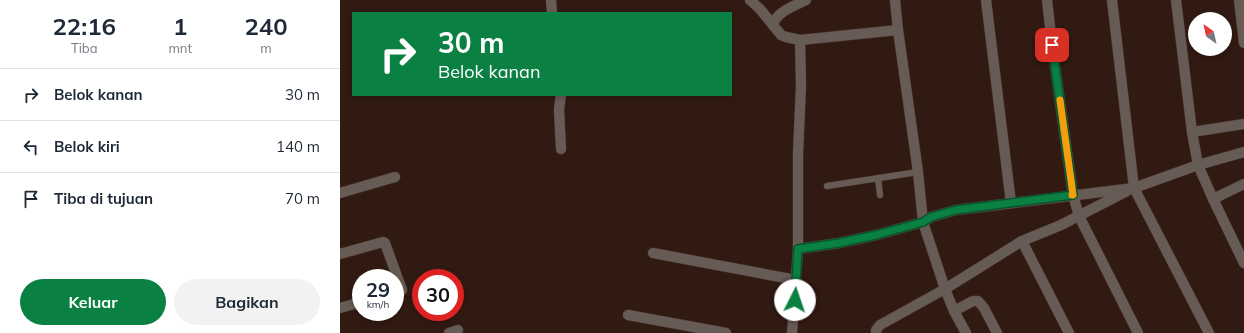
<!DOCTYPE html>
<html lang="id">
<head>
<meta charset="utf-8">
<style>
  :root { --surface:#fff; --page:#f2f2f3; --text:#1f2937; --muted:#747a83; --line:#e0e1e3; --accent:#0b8043 }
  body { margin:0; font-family:Mulish,sans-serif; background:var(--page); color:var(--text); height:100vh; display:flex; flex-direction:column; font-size:15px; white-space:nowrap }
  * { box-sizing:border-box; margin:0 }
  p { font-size:13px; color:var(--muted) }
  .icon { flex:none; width:22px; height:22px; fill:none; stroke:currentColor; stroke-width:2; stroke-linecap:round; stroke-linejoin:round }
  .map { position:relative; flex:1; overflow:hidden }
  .side { display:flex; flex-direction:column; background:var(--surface); width:340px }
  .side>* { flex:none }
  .banner { position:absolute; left:12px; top:12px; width:380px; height:84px; border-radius:0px; box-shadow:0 2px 6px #0003; background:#0b8043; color:#fff; overflow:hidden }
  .needle { width:26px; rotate:327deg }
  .fabs { position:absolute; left:848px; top:12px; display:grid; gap:8px }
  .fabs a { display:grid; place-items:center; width:44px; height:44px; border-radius:50%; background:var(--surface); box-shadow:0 2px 6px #0003; font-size:20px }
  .speed { position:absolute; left:12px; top:269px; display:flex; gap:8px; font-size:20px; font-weight:700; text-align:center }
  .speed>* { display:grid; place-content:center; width:52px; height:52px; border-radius:50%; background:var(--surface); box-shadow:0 2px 6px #0003; line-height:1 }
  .speed small { font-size:10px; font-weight:400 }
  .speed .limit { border:6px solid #d22; background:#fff; color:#111 }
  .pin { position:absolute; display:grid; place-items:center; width:34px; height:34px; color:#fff; margin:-17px; border-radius:8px; box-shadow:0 2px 6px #0006 }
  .me { position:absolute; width:44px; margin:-22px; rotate:4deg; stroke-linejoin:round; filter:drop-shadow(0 0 3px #0008) }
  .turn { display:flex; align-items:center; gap:14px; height:84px; padding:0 20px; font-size:18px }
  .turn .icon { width:52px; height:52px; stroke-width:2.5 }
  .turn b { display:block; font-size:28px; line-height:34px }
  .eta { display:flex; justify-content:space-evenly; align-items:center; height:68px; text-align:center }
  .eta b { font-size:24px; font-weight:700; line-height:28px }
  .button { display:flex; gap:8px; margin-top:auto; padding:8px 20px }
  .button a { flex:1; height:46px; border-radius:24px; background:var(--accent); color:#fff; font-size:16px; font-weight:700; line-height:46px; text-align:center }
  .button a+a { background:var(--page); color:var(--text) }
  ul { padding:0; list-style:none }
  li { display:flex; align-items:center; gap:12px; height:52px; padding:0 20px; border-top:1px solid var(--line) }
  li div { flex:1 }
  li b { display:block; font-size:15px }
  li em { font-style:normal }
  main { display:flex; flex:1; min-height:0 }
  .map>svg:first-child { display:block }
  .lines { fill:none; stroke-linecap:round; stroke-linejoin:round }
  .lane-casing { stroke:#4c362e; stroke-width:7 }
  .street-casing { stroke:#4c362e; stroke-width:11 }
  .lane { stroke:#675b56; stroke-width:6 }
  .street { stroke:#675b56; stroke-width:10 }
  .route-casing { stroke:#07532c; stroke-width:10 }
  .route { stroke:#0b8043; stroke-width:7 }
  .slow { stroke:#f59e0b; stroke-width:7 }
</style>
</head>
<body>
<main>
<section class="side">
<div class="eta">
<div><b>22:16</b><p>Tiba</p></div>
<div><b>1</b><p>mnt</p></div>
<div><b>240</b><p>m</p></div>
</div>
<ul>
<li><svg class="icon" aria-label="right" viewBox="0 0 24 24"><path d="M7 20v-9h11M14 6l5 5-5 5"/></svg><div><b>Belok kanan</b></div><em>30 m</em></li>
<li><svg class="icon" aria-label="left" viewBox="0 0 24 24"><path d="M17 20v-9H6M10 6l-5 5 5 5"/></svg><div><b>Belok kiri</b></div><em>140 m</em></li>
<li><svg class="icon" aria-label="arrive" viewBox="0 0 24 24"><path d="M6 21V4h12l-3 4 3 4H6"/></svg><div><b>Tiba di tujuan</b></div><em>70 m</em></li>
</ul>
<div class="button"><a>Keluar</a><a>Bagikan</a></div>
</section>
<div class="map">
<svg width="904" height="333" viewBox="0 0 904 333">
  <rect width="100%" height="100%" fill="#311a12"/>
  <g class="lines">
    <g class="lane-casing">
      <g id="lane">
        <polyline points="538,178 540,195"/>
        <polyline points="487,186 578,172"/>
      </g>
    </g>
    <g class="street-casing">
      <g id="street">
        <polyline points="211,0 212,13"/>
        <polyline points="410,0 420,9 441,35 446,37 460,40 461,86 458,154 458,249"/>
        <polyline points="555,0 558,30 578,172 583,222 605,289 614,311 626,333"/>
        <polyline points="646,0 671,203"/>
        <polyline points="707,0 712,45 733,195 739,216 798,333"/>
        <polyline points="772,0 794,188 869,333"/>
        <polyline points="899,0 904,43"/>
        <path d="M433 24C438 11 454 6 466 0"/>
        <polyline points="460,40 558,30"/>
        <polyline points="221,95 219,109 221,149"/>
        <polyline points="852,132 904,124"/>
        <polyline points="904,152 858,165 873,199 904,184"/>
        <polyline points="0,193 55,177"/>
        <polyline points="873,199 904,263"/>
        <polyline points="682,241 729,333"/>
        <polyline points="313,253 456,280"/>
        <polyline points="0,254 43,242 45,243 62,290 60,292 55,293"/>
        <polyline points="0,308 21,302"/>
        <polyline points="614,311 633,301 638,301 644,308 657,333"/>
        <polyline points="288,315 386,333"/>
        <polyline points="109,333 118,330"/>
        <polyline points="452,333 458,249 499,243 536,235 583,222 591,217 616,210 794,188 858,165 852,132 836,0"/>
        <polyline points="536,333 536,330 540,325 605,289 682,241 721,225 787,191"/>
      </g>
    </g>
    <use href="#lane" class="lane"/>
    <use href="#street" class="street"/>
  </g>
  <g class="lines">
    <g class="route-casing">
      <polyline id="route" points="455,300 458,249 499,243 536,235 583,222 591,217 616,210 733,195 712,45"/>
    </g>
    <use href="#route" class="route"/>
    <polyline class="slow" points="720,100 733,195 732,195"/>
  </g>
</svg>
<div class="fabs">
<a><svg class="needle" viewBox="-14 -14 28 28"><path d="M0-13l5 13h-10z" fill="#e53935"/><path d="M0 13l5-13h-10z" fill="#747a83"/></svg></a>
</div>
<div class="speed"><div>29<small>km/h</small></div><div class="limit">30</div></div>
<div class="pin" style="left:712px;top:45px;background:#d93025"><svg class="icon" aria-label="arrive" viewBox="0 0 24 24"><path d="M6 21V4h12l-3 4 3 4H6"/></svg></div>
<svg class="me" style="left:455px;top:300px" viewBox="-20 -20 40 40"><circle r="19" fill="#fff"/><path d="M0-13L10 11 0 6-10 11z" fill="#0b8043"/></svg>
<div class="banner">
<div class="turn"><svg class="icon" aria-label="right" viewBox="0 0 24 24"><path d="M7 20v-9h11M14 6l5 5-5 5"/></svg><div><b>30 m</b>Belok kanan</div></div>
</div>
</div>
</main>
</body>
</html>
